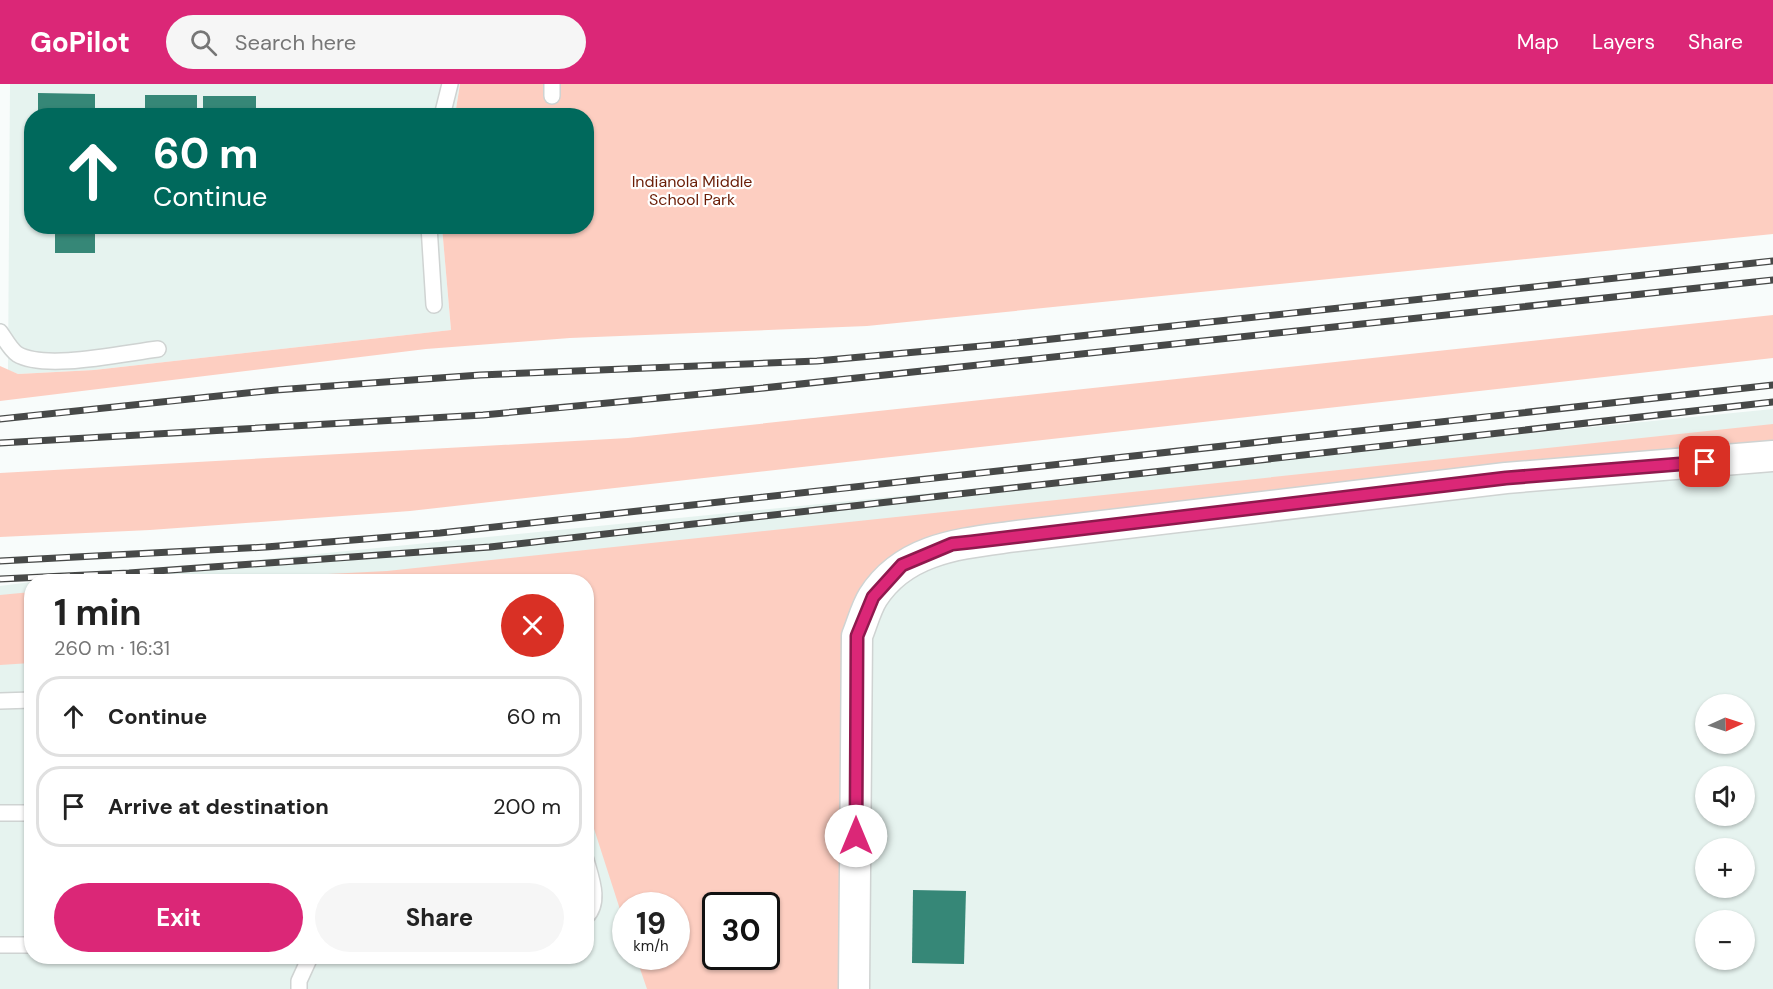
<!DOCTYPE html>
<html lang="en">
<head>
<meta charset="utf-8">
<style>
  :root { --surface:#fff; --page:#f6f6f6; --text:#222; --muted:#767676; --line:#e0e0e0; --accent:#db2777 }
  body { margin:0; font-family:"DM Sans",sans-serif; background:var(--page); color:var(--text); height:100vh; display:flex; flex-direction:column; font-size:22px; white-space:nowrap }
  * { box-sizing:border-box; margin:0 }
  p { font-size:20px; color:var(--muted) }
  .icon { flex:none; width:33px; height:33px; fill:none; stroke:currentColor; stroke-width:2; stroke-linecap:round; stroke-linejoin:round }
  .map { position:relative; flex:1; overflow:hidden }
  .side { position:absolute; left:24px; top:490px; width:570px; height:390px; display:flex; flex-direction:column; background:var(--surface); border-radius:24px; box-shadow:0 2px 4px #0004 }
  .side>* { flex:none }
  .hud { position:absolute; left:24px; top:24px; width:570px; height:126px; border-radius:24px; box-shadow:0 2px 4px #0004; background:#00695c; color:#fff; overflow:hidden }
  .needle { width:39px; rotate:87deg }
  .fabs { position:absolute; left:1695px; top:610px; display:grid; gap:12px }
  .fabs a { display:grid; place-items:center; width:60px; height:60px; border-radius:50%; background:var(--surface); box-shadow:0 2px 4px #0004; font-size:30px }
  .speed { position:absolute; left:612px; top:808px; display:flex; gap:12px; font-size:30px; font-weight:700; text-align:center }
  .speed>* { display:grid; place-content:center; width:78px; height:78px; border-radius:50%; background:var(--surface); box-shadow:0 2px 4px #0004; line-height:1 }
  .speed small { font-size:15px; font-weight:400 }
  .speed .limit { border:3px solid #111; border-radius:9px; background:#fff; color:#111 }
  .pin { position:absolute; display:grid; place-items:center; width:51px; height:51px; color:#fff; margin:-26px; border-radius:12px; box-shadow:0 3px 9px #0006 }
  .me { position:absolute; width:66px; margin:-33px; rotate:0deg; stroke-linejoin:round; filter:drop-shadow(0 0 4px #0008) }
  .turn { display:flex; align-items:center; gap:21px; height:126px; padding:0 30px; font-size:27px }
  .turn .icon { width:78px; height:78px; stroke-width:2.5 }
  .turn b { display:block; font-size:42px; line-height:51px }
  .round { display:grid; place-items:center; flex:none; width:63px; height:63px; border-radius:32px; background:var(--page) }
  .summary { display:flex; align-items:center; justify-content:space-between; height:102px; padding:0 30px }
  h1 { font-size:36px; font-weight:700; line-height:45px }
  .button { display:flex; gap:12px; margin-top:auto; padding:12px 30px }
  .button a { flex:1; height:69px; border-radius:36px; background:var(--accent); color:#fff; font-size:24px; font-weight:700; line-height:69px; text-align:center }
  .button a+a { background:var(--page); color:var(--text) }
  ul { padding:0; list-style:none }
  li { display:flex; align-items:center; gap:18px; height:81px; margin:0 12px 9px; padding:0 18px; border:3px solid var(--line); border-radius:24px }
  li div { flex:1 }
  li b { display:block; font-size:22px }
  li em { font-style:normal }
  header { display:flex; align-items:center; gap:36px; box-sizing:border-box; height:84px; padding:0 30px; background:var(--accent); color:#fff }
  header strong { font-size:28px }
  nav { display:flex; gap:33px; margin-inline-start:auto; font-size:21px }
  .search { width:420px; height:54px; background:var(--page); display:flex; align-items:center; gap:15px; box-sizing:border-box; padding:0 21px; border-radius:33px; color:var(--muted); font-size:22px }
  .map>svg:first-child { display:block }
  .built { fill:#e6f3ef; fill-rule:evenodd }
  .green { fill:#fdcec1; fill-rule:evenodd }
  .building { fill:#368777 }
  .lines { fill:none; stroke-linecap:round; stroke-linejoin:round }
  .lane-casing { stroke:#cfd3d2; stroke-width:18 }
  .street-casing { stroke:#cfd3d2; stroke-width:33 }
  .lane { stroke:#fff; stroke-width:15 }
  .street { stroke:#fff; stroke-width:30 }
  .rail-casing { stroke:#474948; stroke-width:7 }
  .rail { stroke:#fff; stroke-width:4.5; stroke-dasharray:14; stroke-linecap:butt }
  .route-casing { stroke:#8e194d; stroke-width:15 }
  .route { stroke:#db2777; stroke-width:10 }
  .labels { text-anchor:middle; stroke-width:4.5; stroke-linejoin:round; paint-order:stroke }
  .park-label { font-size:16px; fill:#6a1d06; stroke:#fff }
</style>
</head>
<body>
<header>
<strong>GoPilot</strong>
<div class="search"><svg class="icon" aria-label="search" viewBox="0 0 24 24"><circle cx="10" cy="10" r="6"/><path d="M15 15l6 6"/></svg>Search here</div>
<nav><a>Map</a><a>Layers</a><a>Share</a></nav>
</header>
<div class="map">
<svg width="1773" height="905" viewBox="0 0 1773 905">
  <rect width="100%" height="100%" fill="#f8fcfb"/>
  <g class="built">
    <polygon points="10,0 460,0 455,31 32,32 32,142 442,143 451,246 94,286 18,290 8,286"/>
    <path d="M1773 325V905H0V502L31 498 32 873H586V498H36ZM1706 621H1744V660H1706ZM1706 693H1744V732H1706ZM1706 765H1744V804H1706ZM626 822H676V873H626ZM716 822H766V873H716ZM1706 837H1744V876H1706Z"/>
  </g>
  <g class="green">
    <polygon points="460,0 1773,0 1773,150 867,242 570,254 426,265 0,317 0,282 18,290 94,286 451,246 442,143 586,142 586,32 455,31"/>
    <polygon points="1773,231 1773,274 410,427 150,446 0,453 0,389 628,354"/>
    <path d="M1773 340V372L952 460 873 513 854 905H647L636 873H676V822H626L625 841 587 723 586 498H172L387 487ZM716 822H766V873H716Z"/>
    <polygon points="31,508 31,579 0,581 0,511"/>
  </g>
  <g class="building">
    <polygon points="38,9 95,10 95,32 38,32"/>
    <rect x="145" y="11" width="52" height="21"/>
    <rect x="203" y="12" width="53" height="20"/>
    <rect x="55" y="142" width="40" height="27"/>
    <polygon points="913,806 966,807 964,880 912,879"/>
  </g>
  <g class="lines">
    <g class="lane-casing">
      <g id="lane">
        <polyline points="552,0 552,12"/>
        <polyline points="442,32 450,0"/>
        <polyline points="429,142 434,221"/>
        <path d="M0 248C5 255 10 265 17 270 45 287 124 269 158 265"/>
        <polyline points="0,617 32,616"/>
        <polyline points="0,729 32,729"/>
        <path d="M586 776C591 794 601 818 586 833"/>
        <polyline points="0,861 32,861"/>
        <polyline points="299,905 299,897 310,873"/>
      </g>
    </g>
    <g class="street-casing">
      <path id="street" d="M854 905 857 552C862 540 866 524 873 513 904 465 958 460 1009 453L1506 394 1773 372"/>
    </g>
    <use href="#lane" class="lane"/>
    <use href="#street" class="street"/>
    <g class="rail-casing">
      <g id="rail">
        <polyline points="0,335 276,306 480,291 817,277 1015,259 1773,177"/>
        <polyline points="0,359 483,331 754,305 1773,196"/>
        <polyline points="0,477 266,463 440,449 1773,301"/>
        <polyline points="0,495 129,489 490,463 1773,318"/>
      </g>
    </g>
    <use href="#rail" class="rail"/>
  </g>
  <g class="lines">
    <g class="route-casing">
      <polyline id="route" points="856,752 857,552 873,513 902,481 952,460 971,458 1506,394 1705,378"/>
    </g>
    <use href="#route" class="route"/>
  </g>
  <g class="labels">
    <g class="park-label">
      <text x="692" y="103">Indianola Middle<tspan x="692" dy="18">School Park</tspan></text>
    </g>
  </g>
</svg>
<div class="fabs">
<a><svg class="needle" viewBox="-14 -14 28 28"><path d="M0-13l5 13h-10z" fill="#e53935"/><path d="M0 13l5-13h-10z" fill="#767676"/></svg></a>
<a><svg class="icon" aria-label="sound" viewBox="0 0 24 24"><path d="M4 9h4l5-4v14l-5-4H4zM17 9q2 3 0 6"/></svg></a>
<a>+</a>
<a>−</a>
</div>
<div class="speed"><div>19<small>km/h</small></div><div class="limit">30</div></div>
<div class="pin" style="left:1705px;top:378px;background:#d93025"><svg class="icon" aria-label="arrive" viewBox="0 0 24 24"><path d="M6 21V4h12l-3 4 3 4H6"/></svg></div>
<svg class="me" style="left:856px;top:752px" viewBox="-20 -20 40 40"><circle r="19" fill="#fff"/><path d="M0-13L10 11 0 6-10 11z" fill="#db2777"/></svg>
<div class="hud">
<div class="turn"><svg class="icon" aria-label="ahead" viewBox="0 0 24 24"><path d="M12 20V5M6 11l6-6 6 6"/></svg><div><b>60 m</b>Continue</div></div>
</div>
<section class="side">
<div class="summary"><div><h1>1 min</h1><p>260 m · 16:31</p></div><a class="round" style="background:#d93025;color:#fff"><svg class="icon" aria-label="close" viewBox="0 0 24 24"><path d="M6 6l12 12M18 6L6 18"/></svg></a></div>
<ul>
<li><svg class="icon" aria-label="ahead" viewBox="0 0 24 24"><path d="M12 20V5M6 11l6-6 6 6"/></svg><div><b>Continue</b></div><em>60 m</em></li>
<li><svg class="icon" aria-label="arrive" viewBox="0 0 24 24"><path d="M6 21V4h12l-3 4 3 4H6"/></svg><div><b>Arrive at destination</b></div><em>200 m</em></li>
</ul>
<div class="button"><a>Exit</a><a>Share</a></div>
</section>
</div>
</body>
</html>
